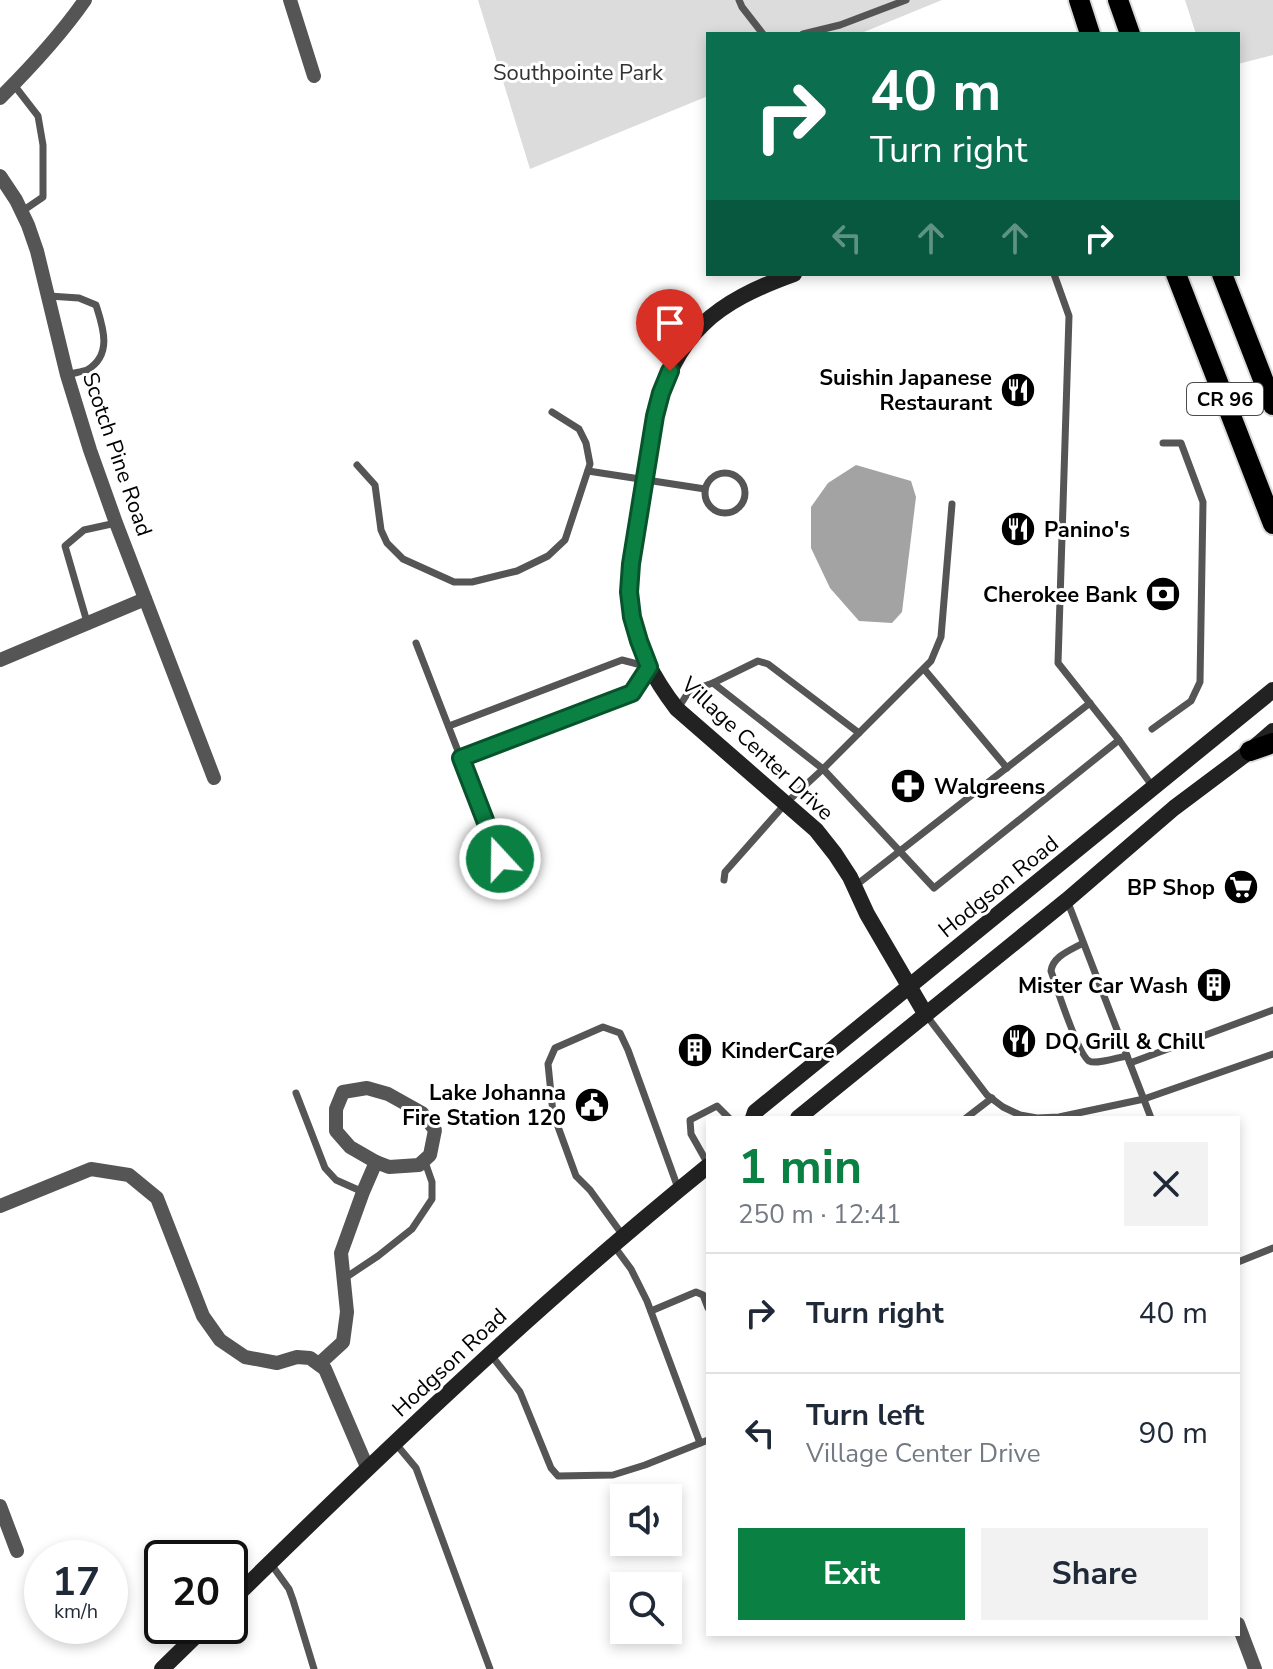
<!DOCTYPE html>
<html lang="en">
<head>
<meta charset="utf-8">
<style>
  :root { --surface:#fff; --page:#f2f2f3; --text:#1f2937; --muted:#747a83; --line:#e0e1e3; --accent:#0b8043 }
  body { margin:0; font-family:"Nunito Sans",sans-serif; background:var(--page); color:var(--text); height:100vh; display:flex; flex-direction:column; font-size:30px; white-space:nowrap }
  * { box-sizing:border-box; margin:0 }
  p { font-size:26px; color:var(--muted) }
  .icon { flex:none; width:44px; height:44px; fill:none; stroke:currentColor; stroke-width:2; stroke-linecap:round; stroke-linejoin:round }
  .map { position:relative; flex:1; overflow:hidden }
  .sheet { position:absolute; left:706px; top:1116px; width:534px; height:520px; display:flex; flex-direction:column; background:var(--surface); border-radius:0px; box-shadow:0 4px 12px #0003 }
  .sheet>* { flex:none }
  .banner { position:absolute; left:706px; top:32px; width:534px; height:244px; border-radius:0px; box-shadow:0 4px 12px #0003; background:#0b6e4f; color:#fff; overflow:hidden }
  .controls { position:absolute; left:610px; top:1484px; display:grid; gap:16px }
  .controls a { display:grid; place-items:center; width:72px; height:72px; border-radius:0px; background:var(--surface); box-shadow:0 4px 12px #0003; font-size:40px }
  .speed { position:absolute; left:24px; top:1540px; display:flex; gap:16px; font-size:40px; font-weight:700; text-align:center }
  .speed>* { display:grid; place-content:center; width:104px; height:104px; border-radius:50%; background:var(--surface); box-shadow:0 4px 12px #0003; line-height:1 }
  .speed small { font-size:20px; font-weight:400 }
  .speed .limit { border:4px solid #111; border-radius:12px; background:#fff; color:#111 }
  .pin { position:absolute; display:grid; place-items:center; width:68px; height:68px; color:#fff; margin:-82px -34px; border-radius:50% 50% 50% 0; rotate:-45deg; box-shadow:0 0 8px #0007 }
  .pin .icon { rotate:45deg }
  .me { position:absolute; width:88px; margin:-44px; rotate:339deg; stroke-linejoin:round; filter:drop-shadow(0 0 6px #0008) }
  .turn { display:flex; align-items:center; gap:28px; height:168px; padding:0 32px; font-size:36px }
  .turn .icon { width:104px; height:104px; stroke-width:2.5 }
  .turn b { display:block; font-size:56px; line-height:68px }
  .lanes { display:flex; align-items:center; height:76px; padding:0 32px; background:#0003; justify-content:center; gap:40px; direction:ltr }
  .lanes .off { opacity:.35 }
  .round { display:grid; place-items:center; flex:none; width:84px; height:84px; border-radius:0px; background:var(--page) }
  .headline { display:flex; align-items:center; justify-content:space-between; height:136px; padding:0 32px }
  h1 { font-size:48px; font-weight:700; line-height:60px; color:var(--accent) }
  .action { display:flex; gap:16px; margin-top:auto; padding:16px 32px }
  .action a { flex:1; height:92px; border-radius:0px; background:var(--accent); color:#fff; font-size:32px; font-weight:700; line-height:92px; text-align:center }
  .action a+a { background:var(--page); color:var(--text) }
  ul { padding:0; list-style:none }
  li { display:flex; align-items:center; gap:24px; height:120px; padding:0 32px; border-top:2px solid var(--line) }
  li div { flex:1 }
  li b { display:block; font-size:30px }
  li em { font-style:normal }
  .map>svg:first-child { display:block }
  .green { fill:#dcdcdc }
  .water { fill:#a3a3a3 }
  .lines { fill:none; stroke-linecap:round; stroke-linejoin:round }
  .primary-casing { stroke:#dbdbdb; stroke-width:24 }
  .lane { stroke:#555; stroke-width:7 }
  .street { stroke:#555; stroke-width:14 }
  .secondary { stroke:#222; stroke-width:16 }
  .primary { stroke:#000; stroke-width:20 }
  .route-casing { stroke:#07532c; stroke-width:20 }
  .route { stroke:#0b8043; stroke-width:14 }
  .labels { text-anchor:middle; stroke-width:6; stroke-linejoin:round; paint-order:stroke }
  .shield { fill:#fff; stroke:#4c4c4c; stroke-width:2 }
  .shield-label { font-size:20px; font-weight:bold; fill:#000 }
  .park-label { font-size:22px; fill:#333; stroke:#fff }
  .poi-label { font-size:22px; font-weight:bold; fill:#000; stroke:#fff; text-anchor:end }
  .street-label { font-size:22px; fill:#000; stroke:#fff }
</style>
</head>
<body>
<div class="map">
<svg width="1273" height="1669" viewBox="0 0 1273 1669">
  <rect width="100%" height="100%" fill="#fff"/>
  <g class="green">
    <polygon points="478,0 942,0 859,34 708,34 708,96 530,169"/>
    <polygon points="1185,0 1273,0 1273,55 1238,64 1238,34 1196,34"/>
  </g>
  <polygon class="water" points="856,465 911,481 916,497 902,612 892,623 859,621 830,588 811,548 811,507 828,483"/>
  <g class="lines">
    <g class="primary-casing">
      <g id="primary">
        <polyline points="1079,0 1090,34"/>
        <polyline points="1118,0 1130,34"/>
        <polyline points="1176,274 1273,524"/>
        <polyline points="1222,274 1273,405"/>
        <polyline points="1250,751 1273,743"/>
      </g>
    </g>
    <g class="lane">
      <polyline points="739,0 742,7 763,34"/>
      <polyline points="803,34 840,25 906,0"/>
      <polyline points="14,85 38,116 43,145 43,197 21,212"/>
      <polyline points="1054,274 1069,316 1058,663 1119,740 1153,787"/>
      <path d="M49 296 79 298 96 305C103 327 113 355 87 370 81 372 73 373 67 375"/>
      <polyline points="357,465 375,485 381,530 387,543 403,559 454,582 472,582 517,571 548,556 565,540 590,464 586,443 579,429 552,412"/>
      <polyline points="588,471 705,489"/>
      <circle cx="725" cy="493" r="20"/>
      <polyline points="87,622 65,546 84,530 116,523"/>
      <polyline points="416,643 500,859"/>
      <polyline points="924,669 1007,768"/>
      <polyline points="713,683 758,661 768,664 859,733"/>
      <polyline points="679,707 689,691 713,683 823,769 934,888 1119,740"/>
      <polyline points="449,726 622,660 649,667 632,693 461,758"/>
      <polyline points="1152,729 1191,701 1200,682 1203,502 1181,443 1163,443"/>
      <polyline points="724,880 725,872 786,803 823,769 931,661 941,637 952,504"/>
      <polyline points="855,886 1090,703"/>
      <polyline points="1067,900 1151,1118"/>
      <path d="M1083 943C1071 950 1053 956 1051 971 1056 986 1079 1056 1089 1061 1096 1065 1119 1057 1127 1056"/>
      <polyline points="926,1015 987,1095 1003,1107 1020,1115 1037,1118 1059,1117 1144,1099 1273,1054"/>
      <polyline points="1130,1063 1273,1010"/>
      <polyline points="296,1093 325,1168 336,1180 363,1192"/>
      <polyline points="966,1118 992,1098"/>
      <polyline points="708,1164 691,1134 690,1120 717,1106 729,1118"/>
      <polyline points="624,1237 590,1190 576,1176 553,1113 548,1064 555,1048 603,1027 620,1033 628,1050 678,1188"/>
      <polyline points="614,1246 631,1269 647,1301 700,1443"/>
      <polyline points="1238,1262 1273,1248"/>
      <polyline points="345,1278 378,1256 412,1229 432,1199 432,1182 425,1162"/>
      <polyline points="651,1311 696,1292 703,1295 708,1308"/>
      <polyline points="491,1355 520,1392 551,1468 558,1476 613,1475 645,1465 708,1440"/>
      <polyline points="396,1444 416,1468 490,1669"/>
      <polyline points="271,1564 289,1589 293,1600 314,1669"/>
    </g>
    <g class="street">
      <polyline points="290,0 314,76"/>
      <path d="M0 98C31 67 60 36 85 0"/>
      <polyline points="0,176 16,200 28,225 37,251 67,375 90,450 116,523 214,778"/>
      <polyline points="0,660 145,599"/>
      <polygon points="367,1088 388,1094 422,1113 435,1130 430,1155 419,1165 389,1167 376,1162 350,1147 336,1131 336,1109 343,1092"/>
      <polyline points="0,1206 91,1169 129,1175 157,1198 203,1316 220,1340 245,1357 277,1363 297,1357 310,1358 325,1369 367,1467"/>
      <polyline points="319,1364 343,1342 347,1312 341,1253 363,1192 376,1162"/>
      <polyline points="0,1506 17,1551"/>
      <polyline points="1238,1624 1255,1669"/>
    </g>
    <g class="secondary">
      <path d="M794 274C716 302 675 333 655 416 650 451 644 485 638 519 633 551 625 584 632 616 638 651 656 682 677 709L816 830 835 854 850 877 867 914 926 1015"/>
      <polyline points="753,1118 755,1112 1273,690"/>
      <polyline points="798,1118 1067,900 1174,808 1250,751 1273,731"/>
      <path d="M230 1602C384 1451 540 1302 708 1166"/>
      <polyline points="162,1669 206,1626"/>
    </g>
    <use href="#primary" class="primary"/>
  </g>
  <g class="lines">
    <g class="route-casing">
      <polyline id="route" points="500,859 461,758 632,693 649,667 639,641 632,617 629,592 631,564 655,416 661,393 670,371"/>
    </g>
    <use href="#route" class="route"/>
  </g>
  <defs>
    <g id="restaurant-disc" transform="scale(1.8)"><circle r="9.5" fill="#000" stroke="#fff"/><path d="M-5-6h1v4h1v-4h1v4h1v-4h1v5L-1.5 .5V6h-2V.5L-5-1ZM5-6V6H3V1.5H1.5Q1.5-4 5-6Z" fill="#fff"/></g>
    <g id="bank-disc" transform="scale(1.8)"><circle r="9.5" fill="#000" stroke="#fff"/><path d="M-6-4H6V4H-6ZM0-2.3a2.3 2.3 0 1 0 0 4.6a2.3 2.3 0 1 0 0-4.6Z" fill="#fff"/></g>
    <g id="pharmacy-disc" transform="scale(1.8)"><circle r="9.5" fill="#000" stroke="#fff"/><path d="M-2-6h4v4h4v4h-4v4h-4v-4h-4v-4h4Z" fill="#fff"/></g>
    <g id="supermarket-disc" transform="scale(1.8)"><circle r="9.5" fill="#000" stroke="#fff"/><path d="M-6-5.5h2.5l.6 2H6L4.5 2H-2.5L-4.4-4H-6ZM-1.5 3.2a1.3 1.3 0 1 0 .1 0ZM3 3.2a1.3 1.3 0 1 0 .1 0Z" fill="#fff"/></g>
    <g id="building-disc" transform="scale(1.8)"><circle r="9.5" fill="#000" stroke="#fff"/><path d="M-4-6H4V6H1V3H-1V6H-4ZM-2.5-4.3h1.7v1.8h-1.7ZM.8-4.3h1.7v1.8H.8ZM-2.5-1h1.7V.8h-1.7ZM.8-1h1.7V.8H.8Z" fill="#fff"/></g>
    <g id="civic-disc" transform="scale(1.8)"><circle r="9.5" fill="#000" stroke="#fff"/><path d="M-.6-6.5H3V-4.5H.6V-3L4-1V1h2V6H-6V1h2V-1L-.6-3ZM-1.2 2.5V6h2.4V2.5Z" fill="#fff"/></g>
  </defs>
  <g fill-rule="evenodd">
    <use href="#restaurant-disc" x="1018" y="390"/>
    <use href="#restaurant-disc" x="1018" y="529"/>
    <use href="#bank-disc" x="1163" y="594"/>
    <use href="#pharmacy-disc" x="908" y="786"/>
    <use href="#supermarket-disc" x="1241" y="887"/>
    <use href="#building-disc" x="1214" y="985"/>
    <use href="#restaurant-disc" x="1019" y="1041"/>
    <use href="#building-disc" x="695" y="1050"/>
    <use href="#civic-disc" x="592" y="1105"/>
  </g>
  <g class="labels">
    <rect class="shield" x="1187" y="383" width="76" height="32" rx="6"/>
    <g class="shield-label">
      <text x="1225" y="406">CR 96</text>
    </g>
    <g class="park-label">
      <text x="578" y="80">Southpointe Park</text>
    </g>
    <g class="poi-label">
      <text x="992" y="385">Suishin Japanese<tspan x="992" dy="25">Restaurant</tspan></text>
      <text x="1044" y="537" text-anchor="start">Panino's</text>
      <text x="1137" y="602">Cherokee Bank</text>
      <text x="934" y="794" text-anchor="start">Walgreens</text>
      <text x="1215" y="895">BP Shop</text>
      <text x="1188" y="993">Mister Car Wash</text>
      <text x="1045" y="1049" text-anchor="start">DQ Grill &amp; Chill</text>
      <text x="721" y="1058" text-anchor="start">KinderCare</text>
      <text x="566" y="1100">Lake Johanna<tspan x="566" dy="25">Fire Station 120</tspan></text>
    </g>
    <g class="street-label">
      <text transform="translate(118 454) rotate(71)" y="8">Scotch Pine Road</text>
      <text transform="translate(758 748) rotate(43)" y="8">Village Center Drive</text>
      <text transform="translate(998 886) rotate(-39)" y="8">Hodgson Road</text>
      <text transform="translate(449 1362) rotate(-43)" y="8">Hodgson Road</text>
    </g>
  </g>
</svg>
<div class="controls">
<a><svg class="icon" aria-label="sound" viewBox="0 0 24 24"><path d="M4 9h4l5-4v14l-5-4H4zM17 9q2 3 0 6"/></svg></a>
<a><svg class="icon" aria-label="search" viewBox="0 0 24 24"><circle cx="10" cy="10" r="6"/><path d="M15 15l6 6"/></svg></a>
</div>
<div class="speed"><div>17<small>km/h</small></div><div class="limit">20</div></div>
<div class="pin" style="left:670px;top:371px;background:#d93025"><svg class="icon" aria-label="arrive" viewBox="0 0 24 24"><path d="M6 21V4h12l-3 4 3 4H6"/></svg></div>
<svg class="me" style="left:500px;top:859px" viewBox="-20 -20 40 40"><circle r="17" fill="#0b8043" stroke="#fff" stroke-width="3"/><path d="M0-11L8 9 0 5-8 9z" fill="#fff"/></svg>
<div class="banner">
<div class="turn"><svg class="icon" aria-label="right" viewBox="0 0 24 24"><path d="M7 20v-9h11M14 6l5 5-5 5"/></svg><div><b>40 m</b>Turn right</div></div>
<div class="lanes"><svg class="icon off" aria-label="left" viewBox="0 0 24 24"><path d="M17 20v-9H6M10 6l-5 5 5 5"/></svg><svg class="icon off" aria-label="ahead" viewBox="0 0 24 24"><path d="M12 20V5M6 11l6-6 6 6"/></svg><svg class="icon off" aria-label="ahead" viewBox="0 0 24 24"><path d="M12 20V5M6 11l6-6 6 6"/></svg><svg class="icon" aria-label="right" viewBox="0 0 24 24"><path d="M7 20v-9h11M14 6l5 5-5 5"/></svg></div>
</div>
<section class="sheet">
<div class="headline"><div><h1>1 min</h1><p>250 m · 12:41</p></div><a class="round"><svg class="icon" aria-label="close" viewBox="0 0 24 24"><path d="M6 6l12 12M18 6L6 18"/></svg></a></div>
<ul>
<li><svg class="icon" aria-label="right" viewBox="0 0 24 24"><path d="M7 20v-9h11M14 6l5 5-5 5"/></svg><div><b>Turn right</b></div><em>40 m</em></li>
<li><svg class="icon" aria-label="left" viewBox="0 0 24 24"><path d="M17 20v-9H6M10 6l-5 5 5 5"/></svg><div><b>Turn left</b><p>Village Center Drive</p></div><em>90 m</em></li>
</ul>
<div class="action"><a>Exit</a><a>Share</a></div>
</section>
</div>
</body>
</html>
